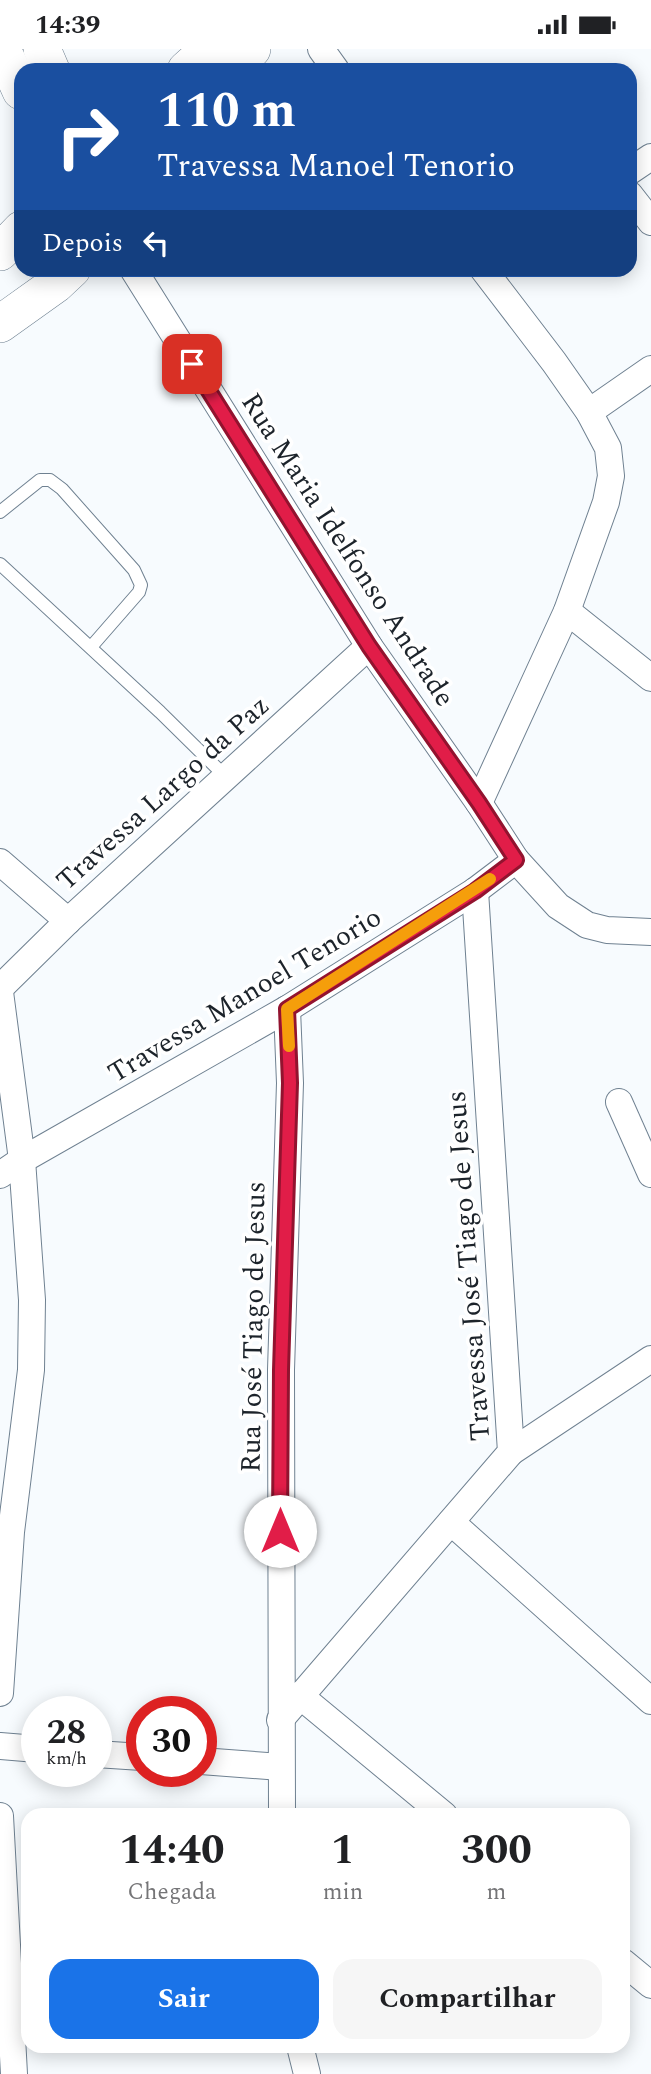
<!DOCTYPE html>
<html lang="pt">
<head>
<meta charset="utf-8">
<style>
  :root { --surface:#fff; --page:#f6f6f6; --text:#202124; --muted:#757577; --accent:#1a73e8 }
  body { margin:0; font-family:Spectral,serif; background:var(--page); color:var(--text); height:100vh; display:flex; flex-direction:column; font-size:26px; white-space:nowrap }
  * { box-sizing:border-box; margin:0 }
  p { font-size:23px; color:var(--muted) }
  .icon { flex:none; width:38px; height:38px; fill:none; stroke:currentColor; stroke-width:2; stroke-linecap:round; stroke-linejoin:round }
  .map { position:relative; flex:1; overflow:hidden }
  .panel { position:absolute; left:21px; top:1759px; width:609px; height:245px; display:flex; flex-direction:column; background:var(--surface); border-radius:21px; box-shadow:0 4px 18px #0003 }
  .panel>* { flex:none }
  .hud { position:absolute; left:14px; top:14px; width:623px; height:214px; border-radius:21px; box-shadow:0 4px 18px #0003; background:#1a4fa0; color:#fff; overflow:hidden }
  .speed { position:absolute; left:21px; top:1647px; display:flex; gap:14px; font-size:35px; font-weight:700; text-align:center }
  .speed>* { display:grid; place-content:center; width:91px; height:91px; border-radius:50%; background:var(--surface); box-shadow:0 4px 18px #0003; line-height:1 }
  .speed small { font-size:18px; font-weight:400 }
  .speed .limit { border:10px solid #d22; background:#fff; color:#111 }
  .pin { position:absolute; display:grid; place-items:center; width:60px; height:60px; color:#fff; margin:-30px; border-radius:14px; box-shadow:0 4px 10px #0006 }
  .me { position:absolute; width:77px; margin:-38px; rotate:0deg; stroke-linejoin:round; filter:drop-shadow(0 0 5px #0008) }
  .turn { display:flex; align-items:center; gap:24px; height:147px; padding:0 28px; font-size:32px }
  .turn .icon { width:91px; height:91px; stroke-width:2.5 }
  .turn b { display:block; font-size:49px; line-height:60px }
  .then { display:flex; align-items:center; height:66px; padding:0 28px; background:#0003; gap:14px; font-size:26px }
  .eta { display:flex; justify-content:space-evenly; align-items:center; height:119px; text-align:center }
  .eta b { font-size:42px; font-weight:700; line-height:49px }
  .action { display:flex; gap:14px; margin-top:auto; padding:14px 28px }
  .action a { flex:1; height:80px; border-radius:21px; background:var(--accent); color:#fff; font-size:28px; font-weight:700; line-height:80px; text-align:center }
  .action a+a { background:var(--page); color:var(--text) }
  .status { display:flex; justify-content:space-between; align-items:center; height:49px; padding:0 35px; background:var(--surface); direction:ltr }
  .status svg { height:19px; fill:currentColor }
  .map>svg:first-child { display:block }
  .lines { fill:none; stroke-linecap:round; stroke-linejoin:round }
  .lane-casing { stroke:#6f8191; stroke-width:14 }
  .street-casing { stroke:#6f8191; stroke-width:28 }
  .secondary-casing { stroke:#6f8191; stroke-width:38 }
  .lane { stroke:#fff; stroke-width:12 }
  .street { stroke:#fff; stroke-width:26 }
  .secondary { stroke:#fff; stroke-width:37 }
  .route-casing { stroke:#92132f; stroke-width:18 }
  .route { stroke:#e11d48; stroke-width:12 }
  .slow { stroke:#f59e0b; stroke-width:12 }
  .labels { text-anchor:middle; stroke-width:7; stroke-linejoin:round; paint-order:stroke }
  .street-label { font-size:28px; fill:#1c232a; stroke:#fff }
</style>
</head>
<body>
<div class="status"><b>14:39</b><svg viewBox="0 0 49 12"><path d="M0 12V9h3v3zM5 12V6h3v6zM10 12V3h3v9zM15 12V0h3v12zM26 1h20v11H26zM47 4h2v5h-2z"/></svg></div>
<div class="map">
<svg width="651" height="2025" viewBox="0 0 651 2025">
  <rect width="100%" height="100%" fill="#f7fbfe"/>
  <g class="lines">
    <g class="lane-casing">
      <g id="lane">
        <polyline points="0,463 40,431 50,431 62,440 134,521 141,536 139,543 91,598"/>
        <polyline points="0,515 160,663 225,727"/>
      </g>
    </g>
    <g class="street-casing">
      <g id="street">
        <polyline points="321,0 336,21"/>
        <polyline points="630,122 651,108"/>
        <polyline points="630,146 651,173"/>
        <polyline points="133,220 369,597 479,754 516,811 558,857 587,876 607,881 651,883"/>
        <polyline points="589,363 651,320"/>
        <polyline points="567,562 651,629"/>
        <polyline points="479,754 567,562 606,453 611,427 608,399 589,363 554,313 483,220"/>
        <polyline points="0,813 68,872"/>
        <polyline points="0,939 68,872 369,597"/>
        <polyline points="0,943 22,1111 32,1251 31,1321 11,1483 0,1644"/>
        <polyline points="619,1053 651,1125"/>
        <polyline points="0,1126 22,1111 287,960 475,842 516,811"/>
        <polyline points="511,1403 651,1310"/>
        <polyline points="451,1473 651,1652"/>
        <polyline points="299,1646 444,1766"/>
        <polyline points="280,1671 511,1403 475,842"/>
        <polyline points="0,1697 37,1700"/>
        <polyline points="96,1705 142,1708"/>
        <polyline points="201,1712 281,1718"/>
        <polyline points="282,1766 281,1321 290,1034 287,960"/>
        <polyline points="0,1767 14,2025"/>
        <polyline points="623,1913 651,1936"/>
        <polyline points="300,1997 307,2025"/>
      </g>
    </g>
    <g class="secondary-casing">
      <g id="secondary">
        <polyline points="2,0 21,42"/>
        <polyline points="42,0 51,21"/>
        <polyline points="186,21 209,0"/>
        <polyline points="233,21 252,0"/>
        <polyline points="0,203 21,181"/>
        <polyline points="0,275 56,235 72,220"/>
      </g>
    </g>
    <use href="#lane" class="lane"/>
    <use href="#street" class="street"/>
    <use href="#secondary" class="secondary"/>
  </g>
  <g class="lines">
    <g class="route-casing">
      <polyline id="route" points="192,315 369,597 479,754 516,811 475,842 287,960 290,1034 281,1321 280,1482"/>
    </g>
    <use href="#route" class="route"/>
    <polyline class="slow" points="289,997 287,960 490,830"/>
  </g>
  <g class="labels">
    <g class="street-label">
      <text transform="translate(349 500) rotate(57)" y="10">Rua Maria Idelfonso Andrade</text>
      <text transform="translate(162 743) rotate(-42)" y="10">Travessa Largo da Paz</text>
      <text transform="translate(244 945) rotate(-31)" y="10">Travessa Manoel Tenorio</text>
      <text transform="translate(467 1217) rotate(-94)" y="10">Travessa José Tiago de Jesus</text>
      <text transform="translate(252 1278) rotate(-89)" y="10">Rua José Tiago de Jesus</text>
    </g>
  </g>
</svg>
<div class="speed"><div>28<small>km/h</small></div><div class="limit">30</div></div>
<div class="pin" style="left:192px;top:315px;background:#d93025"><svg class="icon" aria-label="arrive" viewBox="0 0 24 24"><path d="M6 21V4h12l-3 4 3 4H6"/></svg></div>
<svg class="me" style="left:280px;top:1482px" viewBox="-20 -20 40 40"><circle r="19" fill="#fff"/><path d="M0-13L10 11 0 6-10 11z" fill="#e11d48"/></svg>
<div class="hud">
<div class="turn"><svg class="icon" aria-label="right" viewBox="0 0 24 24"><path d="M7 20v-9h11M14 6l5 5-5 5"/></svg><div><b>110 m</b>Travessa Manoel Tenorio</div></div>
<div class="then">Depois<svg class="icon" aria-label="left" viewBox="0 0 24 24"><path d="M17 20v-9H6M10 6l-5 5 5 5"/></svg></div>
</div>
<section class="panel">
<div class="eta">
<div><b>14:40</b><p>Chegada</p></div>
<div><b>1</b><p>min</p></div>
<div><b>300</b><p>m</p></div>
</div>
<div class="action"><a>Sair</a><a>Compartilhar</a></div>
</section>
</div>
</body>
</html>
